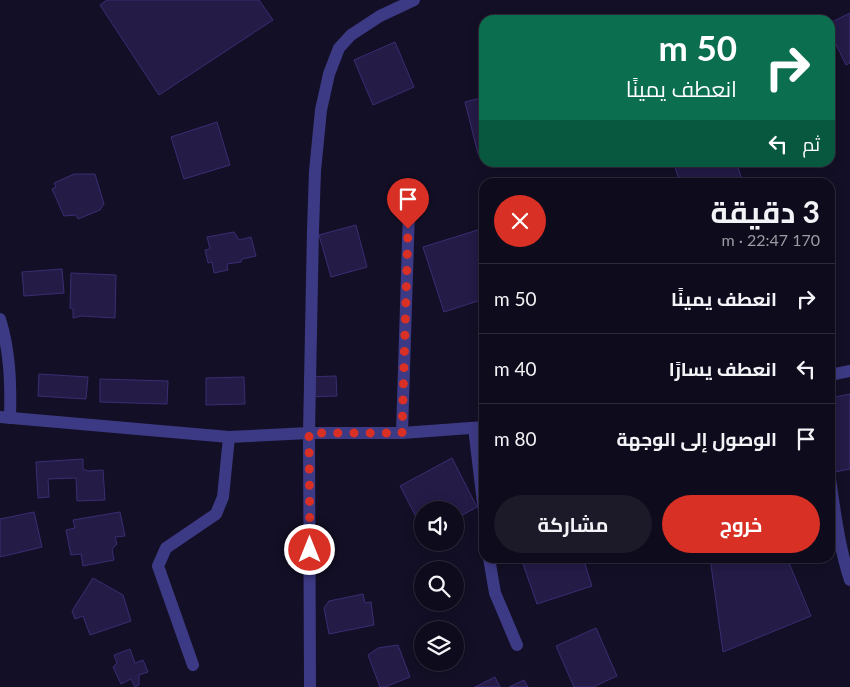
<!DOCTYPE html>
<html lang="ar">
<head>
<meta charset="utf-8">
<style>
  :root { --surface:#0e0b1c; --page:#1c1929; --text:#f1f3f6; --muted:#9b9ba3; --line:#2e2b3b; --accent:#d93025 }
  body { margin:0; font-family:Lato,Cairo,sans-serif; background:var(--page); color:var(--text); direction:rtl; height:100vh; display:flex; flex-direction:column; font-size:19px; white-space:nowrap }
  * { box-sizing:border-box; margin:0 }
  p { font-size:16px; color:var(--muted) }
  .icon { flex:none; width:28px; height:28px; fill:none; stroke:currentColor; stroke-width:2; stroke-linecap:round; stroke-linejoin:round }
  .map { position:relative; flex:1; overflow:hidden; direction:ltr }
  .side { position:absolute; left:479px; top:178px; width:356px; height:385px; display:flex; flex-direction:column; background:var(--surface); border-radius:15px; box-shadow:0 2px 12px #0003,0 0 0 1px var(--line); direction:rtl }
  .side>* { flex:none }
  .banner { position:absolute; left:479px; top:15px; width:356px; height:152px; border-radius:15px; box-shadow:0 2px 12px #0003,0 0 0 1px var(--line); direction:rtl; background:#0b6e4f; color:#fff; overflow:hidden }
  .buttons { position:absolute; left:414px; top:501px; display:grid; gap:10px }
  .buttons a { display:grid; place-items:center; width:50px; height:50px; border-radius:50%; background:var(--surface); box-shadow:0 2px 12px #0003,0 0 0 1px var(--line); font-size:25px }
  .pin { position:absolute; display:grid; place-items:center; width:42px; height:42px; color:#fff; margin:-51px -21px; border-radius:50% 50% 50% 0; rotate:-45deg; box-shadow:0 0 5px #0007 }
  .pin .icon { rotate:45deg }
  .me { position:absolute; width:55px; margin:-28px; rotate:0deg; stroke-linejoin:round; filter:drop-shadow(0 0 4px #0008) }
  .turn { display:flex; align-items:center; gap:18px; height:105px; padding:0 15px; font-size:22px }
  .turn .icon { width:65px; height:65px; stroke-width:2.5 }
  .turn b { display:block; font-size:35px; line-height:42px }
  .then { display:flex; align-items:center; height:48px; padding:0 15px; background:#0003; gap:10px; font-size:19px }
  .round { display:grid; place-items:center; flex:none; width:52px; height:52px; border-radius:26px; background:var(--page) }
  .head { display:flex; align-items:center; justify-content:space-between; height:85px; padding:0 15px }
  h1 { font-size:30px; font-weight:700; line-height:38px }
  .cta { display:flex; gap:10px; margin-top:auto; padding:10px 15px }
  .cta a { flex:1; height:58px; border-radius:30px; background:var(--accent); color:#fff; font-size:20px; font-weight:700; line-height:58px; text-align:center }
  .cta a+a { background:var(--page); color:var(--text) }
  ul { padding:0; list-style:none }
  li { display:flex; align-items:center; gap:15px; height:70px; padding:0 15px; border-top:1px solid var(--line) }
  li div { flex:1 }
  li b { display:block; font-size:19px }
  li em { font-style:normal }
  .map>svg:first-child { display:block }
  .building { fill:#241b47; stroke:#3b2d73 }
  .lines { fill:none; stroke-linecap:round; stroke-linejoin:round }
  .minor { stroke:#3d3a85; stroke-width:12 }
  .route { stroke:#d93025; stroke-width:9; stroke-dasharray:0 16.2 }
</style>
</head>
<body>
<div class="map">
<svg width="850" height="687" viewBox="0 0 850 687">
  <rect width="100%" height="100%" fill="#130f26"/>
  <g class="building">
    <polygon points="107,0 259,0 273,20 159,95 100,5"/>
    <polygon points="850,13 850,63 846,65 830,32 830,23"/>
    <polygon points="395,42 414,87 373,105 354,60"/>
    <polygon points="484,97 484,152 478,154 465,102"/>
    <polygon points="217,122 230,165 184,179 171,137"/>
    <polygon points="673,162 736,162 743,182 680,182"/>
    <polygon points="74,174 95,174 104,204 100,210 78,219 76,215 64,216 52,189 56,187 54,183"/>
    <polygon points="356,225 367,267 331,277 319,235"/>
    <polygon points="484,228 484,299 444,312 423,247"/>
    <polygon points="234,232 239,240 251,237 256,256 242,259 241,262 227,264 228,270 214,273 212,262 208,263 205,250 210,249 207,237"/>
    <polygon points="62,269 64,293 24,296 22,272"/>
    <polygon points="71,273 116,275 115,318 81,316 73,318 73,309 70,308"/>
    <polygon points="39,374 88,377 86,399 38,396"/>
    <polygon points="336,376 337,396 305,397 305,377"/>
    <polygon points="244,377 245,404 206,405 206,378"/>
    <polygon points="100,379 168,381 167,404 100,402"/>
    <polygon points="850,394 850,469 835,472 830,448 830,398"/>
    <polygon points="452,458 477,507 455,519 455,510 422,510 422,528 400,486"/>
    <polygon points="83,459 83,469 88,471 103,470 105,500 77,501 76,478 48,479 49,497 38,498 36,462"/>
    <polygon points="34,512 42,547 0,557 0,519"/>
    <polygon points="120,512 125,536 115,537 117,544 112,549 114,560 83,566 81,554 71,555 66,530 75,528 73,520"/>
    <polygon points="521,558 583,558 592,586 537,604"/>
    <polygon points="710,558 787,558 811,616 723,652"/>
    <polygon points="93,578 123,595 131,621 90,635 83,616 75,619 72,611"/>
    <polygon points="363,594 365,603 371,602 374,625 329,634 324,608 329,601"/>
    <polygon points="596,628 617,676 593,687 574,687 556,646"/>
    <polygon points="398,645 410,677 385,687 380,687 368,655 378,648"/>
    <polygon points="130,649 135,663 143,660 148,672 139,675 139,685 135,687 131,679 121,684 113,667 117,663 114,655"/>
    <polygon points="495,677 500,687 475,687"/>
    <polygon points="524,680 528,687 509,687"/>
  </g>
  <g class="lines">
    <g class="minor">
      <path d="M0 319C10 351 11 384 10 418"/>
      <polyline points="830,375 850,371"/>
      <polyline points="0,417 229,437 309,433 402,433 484,427"/>
      <polyline points="474,428 484,511"/>
      <polyline points="402,433 409,210"/>
      <path d="M830 479C835 512 839 547 850 580"/>
      <polyline points="489,558 495,593 517,645"/>
      <polyline points="193,665 158,566 166,548 216,514 223,497 229,437"/>
      <polyline points="310,687 309,433 313,230 315,171 321,110 329,74 339,48 351,35 380,16 414,0"/>
    </g>
  </g>
  <g class="lines">
    <polyline class="route" points="310,550 309,433 402,433 408,229"/>
  </g>
</svg>
<div class="buttons">
<a><svg class="icon" aria-label="sound" viewBox="0 0 24 24"><path d="M4 9h4l5-4v14l-5-4H4zM17 9q2 3 0 6"/></svg></a>
<a><svg class="icon" aria-label="search" viewBox="0 0 24 24"><circle cx="10" cy="10" r="6"/><path d="M15 15l6 6"/></svg></a>
<a><svg class="icon" aria-label="layers" viewBox="0 0 24 24"><path d="M12 4l9 5-9 5-9-5zM3 14l9 5 9-5"/></svg></a>
</div>
<div class="pin" style="left:408px;top:229px;background:#d93025"><svg class="icon" aria-label="arrive" viewBox="0 0 24 24"><path d="M6 21V4h12l-3 4 3 4H6"/></svg></div>
<svg class="me" style="left:310px;top:550px" viewBox="-20 -20 40 40"><circle r="17" fill="#d93025" stroke="#fff" stroke-width="3"/><path d="M0-11L8 9 0 5-8 9z" fill="#fff"/></svg>
<div class="banner">
<div class="turn"><svg class="icon" aria-label="right" viewBox="0 0 24 24"><path d="M7 20v-9h11M14 6l5 5-5 5"/></svg><div><b>50 m</b>انعطف يمينًا</div></div>
<div class="then">ثم<svg class="icon" aria-label="left" viewBox="0 0 24 24"><path d="M17 20v-9H6M10 6l-5 5 5 5"/></svg></div>
</div>
<section class="side">
<div class="head"><div><h1>3 دقيقة</h1><p>170 m · 22:47</p></div><a class="round" style="background:#d93025;color:#fff"><svg class="icon" aria-label="close" viewBox="0 0 24 24"><path d="M6 6l12 12M18 6L6 18"/></svg></a></div>
<ul>
<li><svg class="icon" aria-label="right" viewBox="0 0 24 24"><path d="M7 20v-9h11M14 6l5 5-5 5"/></svg><div><b>انعطف يمينًا</b></div><em>50 m</em></li>
<li><svg class="icon" aria-label="left" viewBox="0 0 24 24"><path d="M17 20v-9H6M10 6l-5 5 5 5"/></svg><div><b>انعطف يسارًا</b></div><em>40 m</em></li>
<li><svg class="icon" aria-label="arrive" viewBox="0 0 24 24"><path d="M6 21V4h12l-3 4 3 4H6"/></svg><div><b>الوصول إلى الوجهة</b></div><em>80 m</em></li>
</ul>
<div class="cta"><a>خروج</a><a>مشاركة</a></div>
</section>
</div>
</body>
</html>
